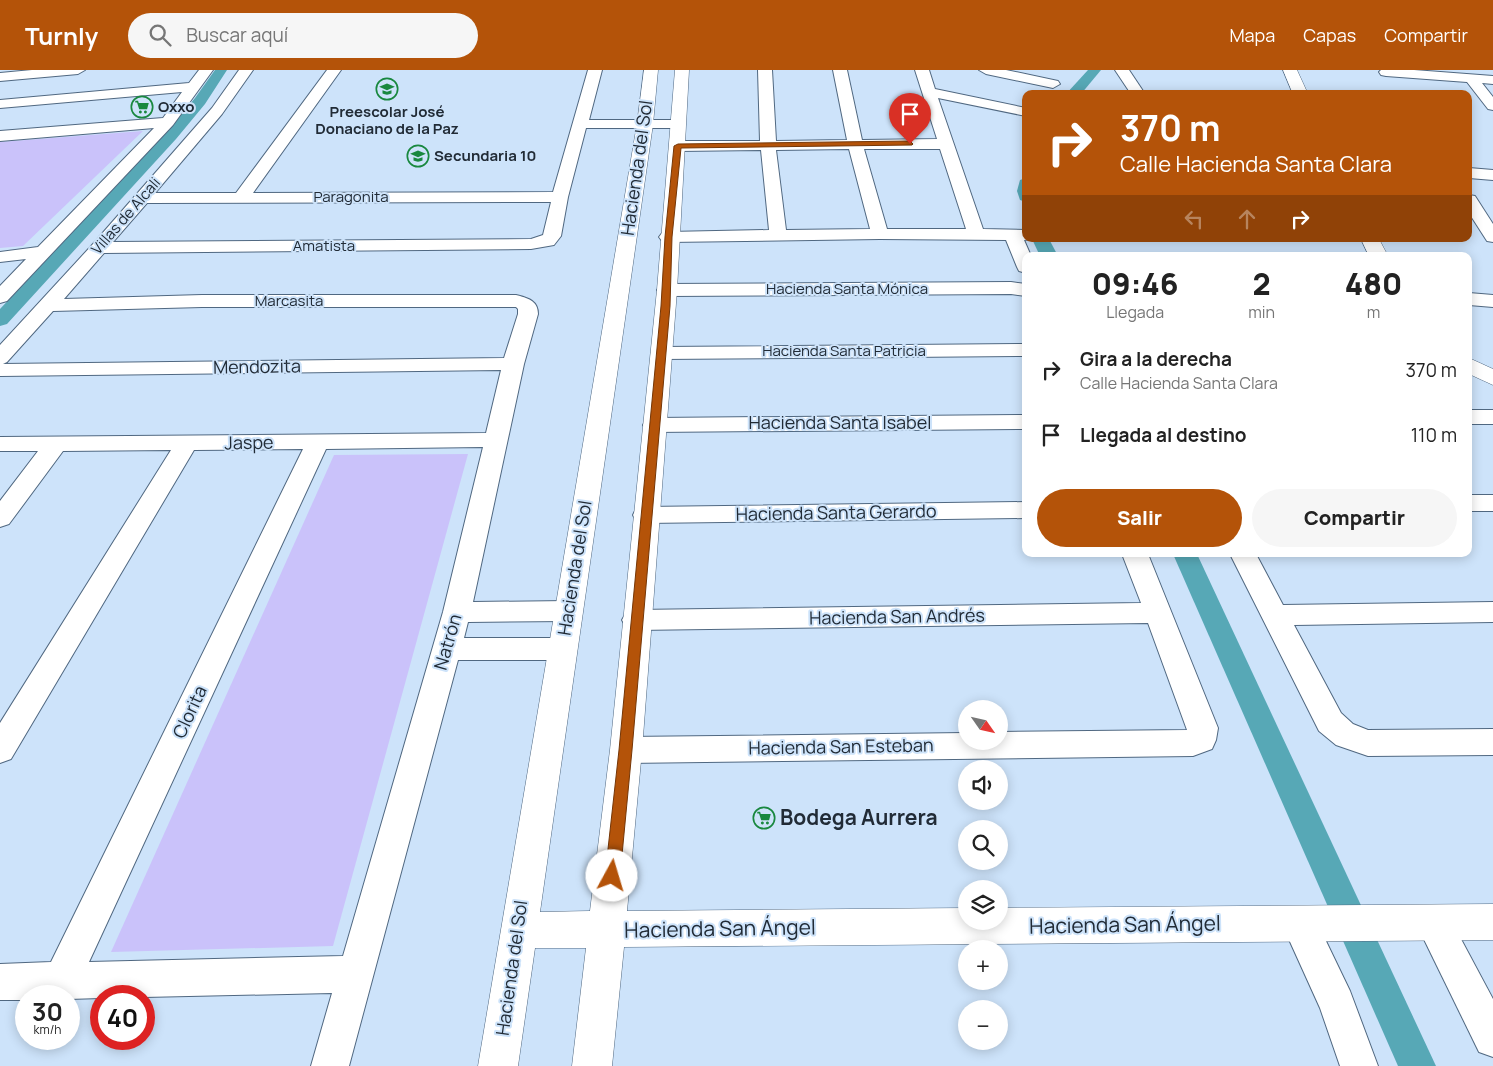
<!DOCTYPE html>
<html lang="es">
<head>
<meta charset="utf-8">
<style>
  :root { --surface:#fff; --page:#f6f6f6; --text:#222; --muted:#767676; --accent:#b45309 }
  body { margin:0; font-family:Manrope,sans-serif; background:var(--page); color:var(--text); height:100vh; display:flex; flex-direction:column; font-size:19px; white-space:nowrap }
  * { box-sizing:border-box; margin:0 }
  p { font-size:16px; color:var(--muted) }
  .icon { flex:none; width:28px; height:28px; fill:none; stroke:currentColor; stroke-width:2; stroke-linecap:round; stroke-linejoin:round }
  .map { position:relative; flex:1; overflow:hidden }
  .details { position:absolute; left:1022px; top:182px; width:450px; height:305px; display:flex; flex-direction:column; background:var(--surface); border-radius:10px; box-shadow:0 2px 12px #0003 }
  .details>* { flex:none }
  .guide { position:absolute; left:1022px; top:20px; width:450px; height:152px; border-radius:10px; box-shadow:0 2px 12px #0003; background:#b45309; color:#fff; overflow:hidden }
  .needle { width:32px; rotate:124deg }
  .buttons { position:absolute; left:958px; top:630px; display:grid; gap:10px }
  .buttons a { display:grid; place-items:center; width:50px; height:50px; border-radius:50%; background:var(--surface); box-shadow:0 2px 12px #0003; font-size:25px }
  .speed { position:absolute; left:15px; top:915px; display:flex; gap:10px; font-size:25px; font-weight:700; text-align:center }
  .speed>* { display:grid; place-content:center; width:65px; height:65px; border-radius:50%; background:var(--surface); box-shadow:0 2px 12px #0003; line-height:1 }
  .speed small { font-size:12px; font-weight:400 }
  .speed .limit { border:8px solid #d22; background:#fff; color:#111 }
  .pin { position:absolute; display:grid; place-items:center; width:42px; height:42px; color:#fff; margin:-51px -21px; border-radius:50% 50% 50% 0; rotate:-45deg; box-shadow:0 0 5px #0007 }
  .pin .icon { rotate:45deg }
  .me { position:absolute; width:55px; margin:-28px; rotate:6deg; stroke-linejoin:round; filter:drop-shadow(0 0 4px #0008) }
  .turn { display:flex; align-items:center; gap:18px; height:105px; padding:0 15px; font-size:22px }
  .turn .icon { width:65px; height:65px; stroke-width:2.5 }
  .turn b { display:block; font-size:35px; line-height:42px }
  .lanes { display:flex; align-items:center; height:48px; padding:0 15px; background:#0003; justify-content:center; gap:25px; direction:ltr }
  .lanes .off { opacity:.35 }
  .eta { display:flex; justify-content:space-evenly; align-items:center; height:85px; text-align:center }
  .eta b { font-size:30px; font-weight:800; line-height:35px }
  .action { display:flex; gap:10px; margin-top:auto; padding:10px 15px }
  .action a { flex:1; height:58px; border-radius:30px; background:var(--accent); color:#fff; font-size:20px; font-weight:800; line-height:58px; text-align:center }
  .action a+a { background:var(--page); color:var(--text) }
  ul { padding:0; list-style:none }
  li { display:flex; align-items:center; gap:15px; height:65px; padding:0 15px }
  li div { flex:1 }
  li b { display:block; font-size:19px }
  li em { font-style:normal }
  header { display:flex; align-items:center; gap:30px; box-sizing:border-box; height:70px; padding:0 25px; background:var(--accent); color:#fff }
  header strong { font-size:24px }
  nav { display:flex; gap:28px; margin-inline-start:auto; font-size:18px }
  .search { width:350px; height:45px; background:var(--page); display:flex; align-items:center; gap:12px; box-sizing:border-box; padding:0 18px; border-radius:28px; color:var(--muted); font-size:19px }
  .map>svg:first-child { display:block }
  .green { fill:#cac2fa }
  .lines { fill:none; stroke-linecap:round; stroke-linejoin:round }
  .canal { fill:#57a8b6; fill-rule:evenodd }
  .street-casing { stroke:#506881; stroke-width:2 }
  .secondary-casing { stroke:#506881; stroke-width:1 }
  .street { fill:#fff; fill-rule:evenodd }
  .secondary { fill:#fff; fill-rule:evenodd }
  .route { fill:#b45309; stroke:#753606 }
  .labels { text-anchor:middle; stroke-width:4; stroke-linejoin:round; paint-order:stroke }
  .far-poi-label { font-size:15px; font-weight:bold; fill:#212b36; stroke:#cde3fa; text-anchor:start }
  .far-street-label { font-size:15px; fill:#212b36; stroke:#cde3fa }
  .street-label { font-size:18px; fill:#212b36; stroke:#cde3fa }
  .near-poi-label { font-size:21px; font-weight:bold; fill:#212b36; stroke:#cde3fa; text-anchor:start }
  .near-street-label { font-size:21px; fill:#212b36; stroke:#cde3fa }
</style>
</head>
<body>
<header>
<strong>Turnly</strong>
<div class="search"><svg class="icon" aria-label="search" viewBox="0 0 24 24"><circle cx="10" cy="10" r="6"/><path d="M15 15l6 6"/></svg>Buscar aquí</div>
<nav><a>Mapa</a><a>Capas</a><a>Compartir</a></nav>
</header>
<div class="map">
<svg width="1493" height="996" viewBox="0 0 1493 996">
  <rect width="100%" height="100%" fill="#cde3fa"/>
  <g class="green">
    <polygon points="143,61 23,176 0,178 0,72"/>
    <polygon points="468,384 333,876 111,882 334,385"/>
  </g>
  <g class="lines">
    <g class="canal">
      <polygon points="215,0 227,0 205,34 176,69 7,254 0,256 0,239 166,63 195,28"/>
      <polygon points="1088,0 1101,0 1081,24 1066,24"/>
      <polygon points="1026,108 1026,132 1020,130 1017,121 1020,110"/>
      <polygon points="1032,169 1049,169 1058,186 1040,186"/>
      <polygon points="1173,484 1197,484 1436,996 1398,996"/>
    </g>
    <g class="street-casing">
      <g id="street">
        <polygon points="32,0 85,0 78,4 0,11 0,3"/>
        <polygon points="199,0 213,0 173,55 7,231 0,233 0,216 26,189 0,192 0,182 38,177 154,58 0,71 0,61 163,48 182,22 0,38 0,30 189,13"/>
        <path d="M239 0H253L222 44 155 123H236L327 0H341L253 123 553 122 588 0H602L589 50H678L683 51 685 54 683 57 678 58H586L568 127 561 166 554 175 531 179 104 183 64 229 202 225H516C527 228 538 230 538 244L524 294 473 532 568 531 578 534 582 541 578 548 568 551 468 552 464 568H562L572 571 576 579 572 587 562 590H458L349 996H311L332 923 144 927 101 926V928L69 929V926H26V930H0V894L51 892 303 379 194 380 11 689 0 693V653L171 380 63 381 9 454 0 457V431L38 381H0V367L486 363 501 300 0 306V275L93 174 212 38ZM551 132 543 165 531 169 113 172 147 133ZM202 237H516L518 239V244L504 288 3 294 7 292 53 241ZM483 377 443 542 343 886 89 892 326 379Z"/>
        <path d="M758 0H772L776 71 847 70 833 0H847L862 70 937 69 915 0H929L935 19 1026 38V46L938 28 983 159 1026 160V169H1032L1024 170 1031 186H1026V203L1019 201 1017 197 1006 170 880 169 668 172 662 171 659 167 662 163 668 162 769 160 761 80 678 81 673 79 670 76 673 73 678 71H760ZM849 79 870 159 786 160 776 80ZM864 79H940L966 159H887Z"/>
        <polygon points="979,0 1006,0 1058,11 1060,14 1053,18 986,4"/>
        <polygon points="1115,0 1129,0 1145,24 1131,24"/>
        <polygon points="1381,0 1414,0 1493,6 1493,14 1482,13 1493,27 1493,40 1488,39 1467,12 1386,6 1381,5 1379,2"/>
        <polygon points="1469,98 1493,100 1493,110 1469,108"/>
        <polygon points="1469,125 1475,126 1493,154 1493,172 1487,171 1469,143"/>
        <polygon points="1011,212 1026,214 1026,226 1011,224 667,226 660,224 657,220 660,216 667,214"/>
        <polygon points="1469,223 1493,225 1493,237 1469,235"/>
        <polygon points="1026,274 1026,286 661,289 654,287 651,283 654,279 661,277"/>
        <rect x="1469" y="340" width="24" height="14"/>
        <polygon points="1026,345 1026,359 654,362 646,360 643,355 646,350 654,348"/>
        <rect x="1469" y="425" width="24" height="16"/>
        <polygon points="1026,432 1026,448 645,453 636,451 633,445 636,439 645,437"/>
        <polygon points="1122,484 1148,484 1218,658 1216,670 1212,679 1193,686 626,693 615,689 611,680 615,671 626,667 966,663 966,671 999,671 999,662 1187,660 1148,553 636,560 626,557 622,550 626,543 636,540 1141,533"/>
        <polygon points="1230,484 1256,484 1283,535 1493,532 1493,552 1294,555 1341,643 1353,654 1368,660 1493,659 1493,685 1368,686 1336,675 1319,661"/>
        <polygon points="1434,836 1446,841 1493,929 1493,987 1479,982 1416,853 1422,841"/>
        <polygon points="1300,837 1312,842 1350,921 1378,996 1340,996 1320,938 1282,854 1288,842"/>
      </g>
    </g>
    <g class="secondary-casing">
      <g id="secondary">
        <polygon points="644,0 658,0 653,54 540,842 590,841 610,680 657,220 675,0 689,0 677,220 642,680 627,841 966,838 966,851 999,851 999,838 1493,834 1493,870 624,877 612,996 572,996 586,878 535,878 518,996 478,996 637,54"/>
        <polygon points="1283,0 1297,0 1308,24 1293,24"/>
        <polygon points="1361,169 1379,169 1388,186 1369,186"/>
        <polygon points="1469,288 1493,299 1493,315 1469,304"/>
      </g>
    </g>
    <use href="#street" class="street"/>
    <use href="#secondary" class="secondary"/>
  </g>
  <polygon class="route" points="910,71 913,74 912,75 681,78 672,167 670,236 632,680 620,806 617,811 612,813 607,811 605,806 619,680 661,236 665,167 674,76 678,74"/>
  <defs>
    <g id="school-ring" transform="scale(1.125)"><circle r="9.5" fill="#cde3fa" stroke="#19883f" stroke-width="1.5"/><path d="M0-5L7-2L0 1L-7-2ZM-4 1L0 2.5L4 1V4Q0 6-4 4Z" fill="#19883f"/></g>
    <g id="supermarket-ring" transform="scale(1.125)"><circle r="9.5" fill="#cde3fa" stroke="#19883f" stroke-width="1.5"/><path d="M-6-5.5h2.5l.6 2H6L4.5 2H-2.5L-4.4-4H-6ZM-1.5 3.2a1.3 1.3 0 1 0 .1 0ZM3 3.2a1.3 1.3 0 1 0 .1 0Z" fill="#19883f"/></g>
  </defs>
  <g fill-rule="evenodd">
    <use href="#school-ring" x="387" y="19"/>
    <use href="#supermarket-ring" x="142" y="37"/>
    <use href="#school-ring" x="418" y="86"/>
    <use href="#supermarket-ring" x="764" y="748"/>
  </g>
  <g class="labels">
    <g class="far-poi-label">
      <text x="158" y="42">Oxxo</text>
      <text x="387" y="47" text-anchor="middle">Preescolar José<tspan x="387" dy="17">Donaciano de la Paz</tspan></text>
      <text x="434" y="91">Secundaria 10</text>
    </g>
    <g class="far-street-label">
      <text x="351" y="132">Paragonita</text>
      <text transform="translate(126 146) rotate(-49)" y="5">Villas de Alcali</text>
      <text x="324" y="181">Amatista</text>
      <text x="847" y="224">Hacienda Santa Mónica</text>
      <text x="289" y="236">Marcasita</text>
      <text x="844" y="286">Hacienda Santa Patricia</text>
    </g>
    <g class="street-label">
      <text transform="translate(637 98) rotate(-82)" y="6">Hacienda del Sol</text>
      <text transform="translate(257 297) rotate(-1)" y="6">Mendozita</text>
      <text x="840" y="359">Hacienda Santa Isabel</text>
      <text transform="translate(249 373) rotate(-1)" y="6">Jaspe</text>
      <text transform="translate(836 443) rotate(-1)" y="6">Hacienda Santa Gerardo</text>
      <text transform="translate(575 498) rotate(-81)" y="6">Hacienda del Sol</text>
      <text transform="translate(897 547) rotate(-1)" y="6">Hacienda San Andrés</text>
      <text transform="translate(448 572) rotate(-74)" y="6">Natrón</text>
      <text transform="translate(190 642) rotate(-65)" y="6">Clorita</text>
      <text transform="translate(841 677) rotate(-1)" y="6">Hacienda San Esteban</text>
      <text transform="translate(512 898) rotate(-82)" y="6">Hacienda del Sol</text>
    </g>
    <g class="near-poi-label">
      <text x="780" y="755">Bodega Aurrera</text>
    </g>
    <g class="near-street-label">
      <text transform="translate(1125 855) rotate(-1)" y="7">Hacienda San Ángel</text>
      <text transform="translate(720 859) rotate(-1)" y="7">Hacienda San Ángel</text>
    </g>
  </g>
</svg>
<div class="buttons">
<a><svg class="needle" viewBox="-14 -14 28 28"><path d="M0-13l5 13h-10z" fill="#e53935"/><path d="M0 13l5-13h-10z" fill="#767676"/></svg></a>
<a><svg class="icon" aria-label="sound" viewBox="0 0 24 24"><path d="M4 9h4l5-4v14l-5-4H4zM17 9q2 3 0 6"/></svg></a>
<a><svg class="icon" aria-label="search" viewBox="0 0 24 24"><circle cx="10" cy="10" r="6"/><path d="M15 15l6 6"/></svg></a>
<a><svg class="icon" aria-label="layers" viewBox="0 0 24 24"><path d="M12 4l9 5-9 5-9-5zM3 14l9 5 9-5"/></svg></a>
<a>+</a>
<a>−</a>
</div>
<div class="speed"><div>30<small>km/h</small></div><div class="limit">40</div></div>
<div class="pin" style="left:910px;top:74px;background:#d93025"><svg class="icon" aria-label="arrive" viewBox="0 0 24 24"><path d="M6 21V4h12l-3 4 3 4H6"/></svg></div>
<svg class="me" style="left:612px;top:806px" viewBox="-20 -20 40 40"><circle r="19" fill="#fff"/><path d="M0-13L10 11 0 6-10 11z" fill="#b45309"/></svg>
<div class="guide">
<div class="turn"><svg class="icon" aria-label="right" viewBox="0 0 24 24"><path d="M7 20v-9h11M14 6l5 5-5 5"/></svg><div><b>370 m</b>Calle Hacienda Santa Clara</div></div>
<div class="lanes"><svg class="icon off" aria-label="left" viewBox="0 0 24 24"><path d="M17 20v-9H6M10 6l-5 5 5 5"/></svg><svg class="icon off" aria-label="ahead" viewBox="0 0 24 24"><path d="M12 20V5M6 11l6-6 6 6"/></svg><svg class="icon" aria-label="right" viewBox="0 0 24 24"><path d="M7 20v-9h11M14 6l5 5-5 5"/></svg></div>
</div>
<section class="details">
<div class="eta">
<div><b>09:46</b><p>Llegada</p></div>
<div><b>2</b><p>min</p></div>
<div><b>480</b><p>m</p></div>
</div>
<ul>
<li><svg class="icon" aria-label="right" viewBox="0 0 24 24"><path d="M7 20v-9h11M14 6l5 5-5 5"/></svg><div><b>Gira a la derecha</b><p>Calle Hacienda Santa Clara</p></div><em>370 m</em></li>
<li><svg class="icon" aria-label="arrive" viewBox="0 0 24 24"><path d="M6 21V4h12l-3 4 3 4H6"/></svg><div><b>Llegada al destino</b></div><em>110 m</em></li>
</ul>
<div class="action"><a>Salir</a><a>Compartir</a></div>
</section>
</div>
</body>
</html>
